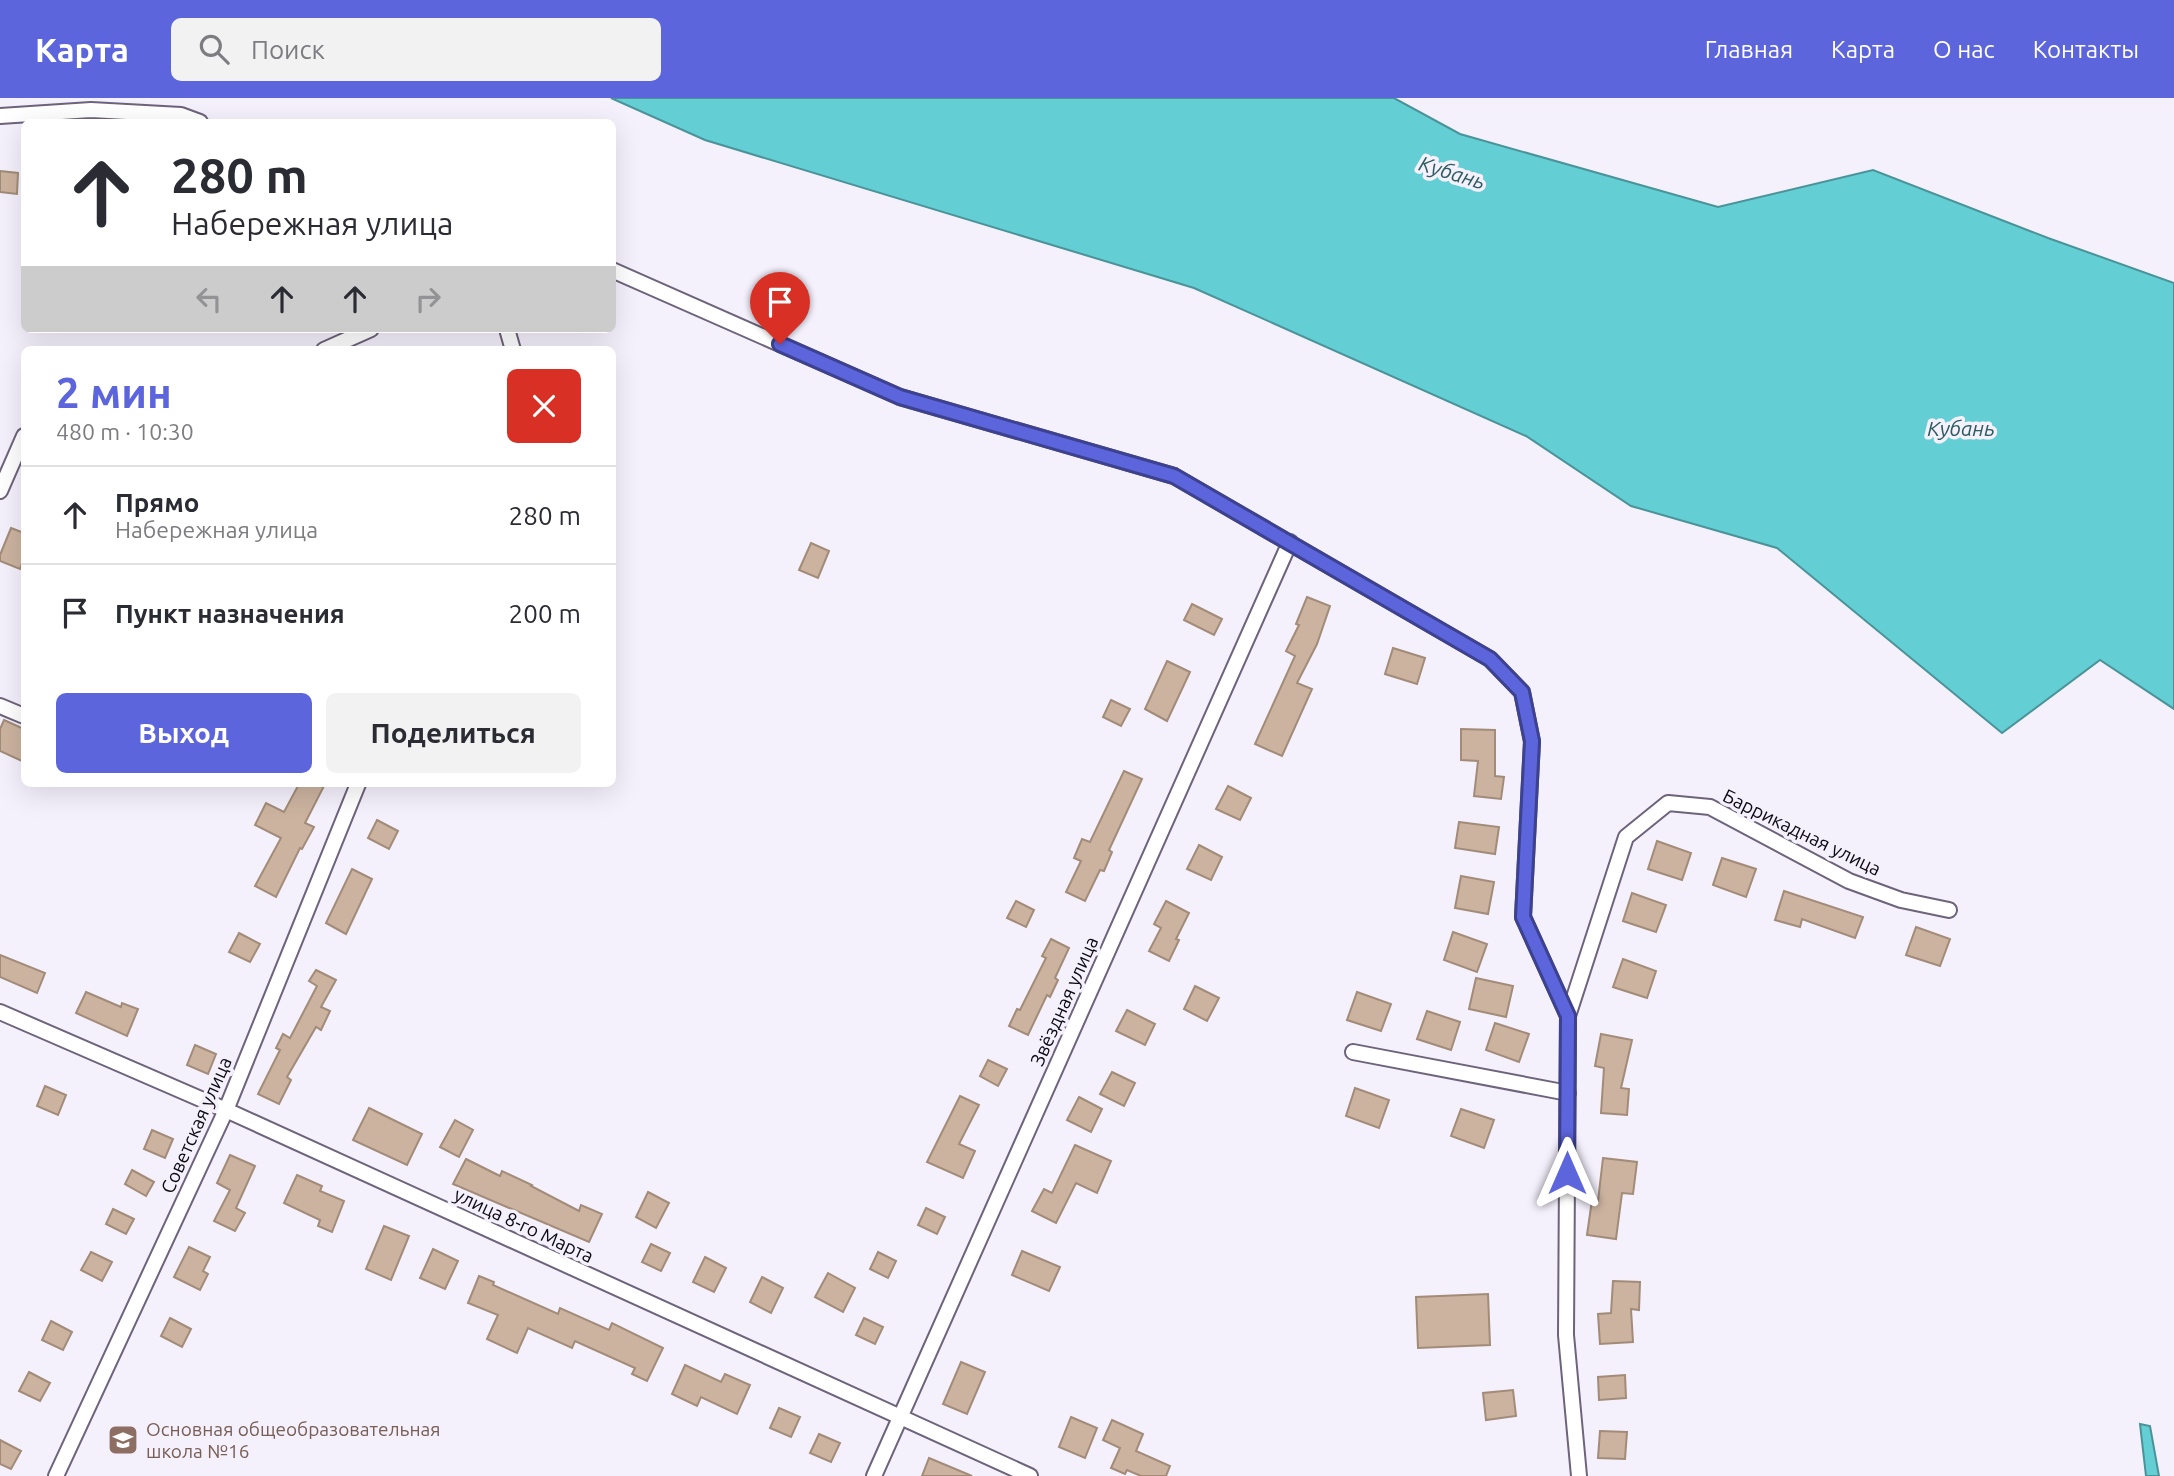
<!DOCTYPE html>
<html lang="ru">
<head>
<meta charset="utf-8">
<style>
  :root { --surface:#fff; --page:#f2f2f3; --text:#2b2b33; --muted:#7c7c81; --line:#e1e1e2; --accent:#5d65dd }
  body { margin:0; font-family:Ubuntu,sans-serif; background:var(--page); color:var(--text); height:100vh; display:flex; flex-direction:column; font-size:26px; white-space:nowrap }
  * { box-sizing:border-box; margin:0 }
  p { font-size:23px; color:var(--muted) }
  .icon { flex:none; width:38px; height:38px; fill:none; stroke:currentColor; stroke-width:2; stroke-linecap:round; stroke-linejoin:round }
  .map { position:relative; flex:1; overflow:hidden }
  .panel { position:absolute; left:21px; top:248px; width:595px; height:441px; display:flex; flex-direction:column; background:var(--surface); border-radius:10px; box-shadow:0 7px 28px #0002 }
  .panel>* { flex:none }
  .top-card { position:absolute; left:21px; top:21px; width:595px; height:214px; border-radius:10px; box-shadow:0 7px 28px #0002; background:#fff; color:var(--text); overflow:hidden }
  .pin { position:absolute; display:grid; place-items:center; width:60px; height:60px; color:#fff; margin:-72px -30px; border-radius:50% 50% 50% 0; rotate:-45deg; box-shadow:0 0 7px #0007 }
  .pin .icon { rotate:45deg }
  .me { position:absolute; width:77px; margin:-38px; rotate:0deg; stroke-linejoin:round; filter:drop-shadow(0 0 5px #0008) }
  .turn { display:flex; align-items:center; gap:24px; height:147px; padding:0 35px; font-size:32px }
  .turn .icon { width:91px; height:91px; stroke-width:2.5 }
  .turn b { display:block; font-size:49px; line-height:60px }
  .lanes { display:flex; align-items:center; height:66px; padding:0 35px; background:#0003; justify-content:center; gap:35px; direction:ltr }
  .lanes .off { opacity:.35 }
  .round { display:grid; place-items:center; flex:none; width:74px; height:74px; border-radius:10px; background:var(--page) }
  .overview { display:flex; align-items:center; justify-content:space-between; height:119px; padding:0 35px }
  h1 { font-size:42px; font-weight:700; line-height:52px; color:var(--accent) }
  .primary-button { display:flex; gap:14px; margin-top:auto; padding:14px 35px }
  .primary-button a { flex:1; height:80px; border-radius:10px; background:var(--accent); color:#fff; font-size:28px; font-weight:700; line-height:80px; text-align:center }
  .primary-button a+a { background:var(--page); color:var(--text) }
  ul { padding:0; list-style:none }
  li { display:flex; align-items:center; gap:21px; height:98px; padding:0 35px; border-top:2px solid var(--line) }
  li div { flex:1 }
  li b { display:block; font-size:26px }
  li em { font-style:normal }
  header { display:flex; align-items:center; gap:42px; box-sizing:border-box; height:98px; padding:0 35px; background:var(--accent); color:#fff }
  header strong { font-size:33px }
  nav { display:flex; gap:38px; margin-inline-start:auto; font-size:24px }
  .search { width:490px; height:63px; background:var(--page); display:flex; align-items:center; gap:18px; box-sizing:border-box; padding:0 24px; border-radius:10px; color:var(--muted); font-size:26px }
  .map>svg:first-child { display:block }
  .water { fill:#63ced3; stroke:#4a9399; stroke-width:2 }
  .building { fill:#cbb39f; stroke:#a28b78; stroke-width:2 }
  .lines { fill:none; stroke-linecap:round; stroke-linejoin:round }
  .minor-casing { stroke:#6d637b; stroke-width:18 }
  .minor { stroke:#fff; stroke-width:14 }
  .route-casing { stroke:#3c4290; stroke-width:18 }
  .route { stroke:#5d65dd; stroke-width:12 }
  .labels { text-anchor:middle; stroke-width:7; stroke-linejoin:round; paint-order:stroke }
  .street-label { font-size:19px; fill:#0e0a13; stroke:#f4f0fc }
  .education-label { font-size:19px; fill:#785e54; stroke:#f4f0fc; text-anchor:start }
  .water-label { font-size:21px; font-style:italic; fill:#2d5c5e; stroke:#f4f0fc }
</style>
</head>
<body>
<header>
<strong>Карта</strong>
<div class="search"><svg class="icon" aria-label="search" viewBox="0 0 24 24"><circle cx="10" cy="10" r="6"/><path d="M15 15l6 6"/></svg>Поиск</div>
<nav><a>Главная</a><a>Карта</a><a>О нас</a><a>Контакты</a></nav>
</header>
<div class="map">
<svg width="2174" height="1378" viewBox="0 0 2174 1378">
  <rect width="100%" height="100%" fill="#f4f0fc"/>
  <g class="water">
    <polygon points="611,0 1394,0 1460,36 1718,109 1873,72 2048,140 2174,185 2174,611 2100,562 2002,635 1777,450 1631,408 1526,338 1194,190 705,42"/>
    <polygon points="2140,1326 2150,1328 2159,1378 2146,1378"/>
  </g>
  <g class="building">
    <polygon points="0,73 18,75 17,96 0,94"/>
    <polygon points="11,430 24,435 24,460 20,471 0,463 0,457"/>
    <polygon points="811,445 829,453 818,480 799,472"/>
    <polygon points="1307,499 1330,508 1317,546 1297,585 1312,591 1282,658 1255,646 1295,558 1286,553 1299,527 1296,526"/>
    <polygon points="1192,506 1222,521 1214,537 1184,522"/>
    <polygon points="1393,550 1425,560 1417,586 1385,576"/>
    <polygon points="1167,563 1190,574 1167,623 1145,611"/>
    <polygon points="1111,602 1130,611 1121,628 1103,619"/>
    <polygon points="4,622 24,631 24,664 0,653 0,631"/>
    <polygon points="1461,631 1495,632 1495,678 1504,679 1501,701 1474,698 1478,663 1461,662"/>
    <polygon points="1124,673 1142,681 1109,752 1112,754 1104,773 1100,772 1085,803 1066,794 1081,763 1074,760 1082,741 1090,744"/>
    <polygon points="299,686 325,686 305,725 314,729 302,751 300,750 276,799 255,788 281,740 255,727 266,705 284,714"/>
    <polygon points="1228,688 1251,700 1240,722 1216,711"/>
    <polygon points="377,722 398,733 389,751 368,740"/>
    <polygon points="1459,724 1499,729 1495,756 1455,750"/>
    <polygon points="1657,743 1691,755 1682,782 1648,771"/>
    <polygon points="1199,747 1222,759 1211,782 1187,771"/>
    <polygon points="1722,760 1756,771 1746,799 1713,787"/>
    <polygon points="352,771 372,781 346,836 326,825"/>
    <polygon points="1461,778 1494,784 1488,816 1455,810"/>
    <polygon points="1784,793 1863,819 1855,840 1802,821 1800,829 1775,822"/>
    <polygon points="1632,795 1666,807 1656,834 1623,823"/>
    <polygon points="1016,803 1034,812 1026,829 1007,820"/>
    <polygon points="1166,803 1189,815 1176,841 1179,842 1169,863 1149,853 1161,830 1154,826"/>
    <polygon points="1916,829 1950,841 1940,868 1906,857"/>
    <polygon points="1453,834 1487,846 1477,874 1444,862"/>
    <polygon points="239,835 260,846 250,864 229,854"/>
    <polygon points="1051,841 1069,850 1055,880 1058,882 1050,899 1047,897 1028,937 1009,928 1017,911 1020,912 1046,860 1042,858"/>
    <polygon points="0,857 45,875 37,895 0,879"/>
    <polygon points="1623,861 1656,873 1647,900 1613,889"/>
    <polygon points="316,872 336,882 321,909 330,913 321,932 316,929 287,979 291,982 279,1006 258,996 280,952 276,950 283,936 290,940 317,888 309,883"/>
    <polygon points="1476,880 1513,888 1506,919 1469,911"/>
    <polygon points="1195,888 1219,900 1207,923 1184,911"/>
    <polygon points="86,894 121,909 122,905 138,911 127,938 76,915"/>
    <polygon points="1357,894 1391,906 1381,933 1347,922"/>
    <polygon points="1127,912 1155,926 1145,947 1116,933"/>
    <polygon points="1427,913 1460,924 1451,952 1417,941"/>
    <polygon points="1495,925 1529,936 1519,964 1486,952"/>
    <polygon points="1601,936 1632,942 1621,990 1629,991 1627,1017 1601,1015 1604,970 1595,968"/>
    <polygon points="195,947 216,956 208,976 187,967"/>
    <polygon points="988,962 1007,971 998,988 980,978"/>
    <polygon points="1112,974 1135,985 1124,1008 1100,996"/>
    <polygon points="45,988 66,997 58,1017 37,1008"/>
    <polygon points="1355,990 1389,1002 1379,1030 1346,1018"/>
    <polygon points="960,998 979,1007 959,1046 975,1053 963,1080 927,1064"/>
    <polygon points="1079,999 1102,1011 1091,1034 1067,1022"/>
    <polygon points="369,1010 422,1036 407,1067 353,1042"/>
    <polygon points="1461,1011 1494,1022 1484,1050 1451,1038"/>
    <polygon points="455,1022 473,1032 459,1059 440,1049"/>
    <polygon points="152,1032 173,1041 165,1060 144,1051"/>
    <polygon points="1075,1047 1111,1063 1097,1095 1076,1085 1056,1125 1032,1113 1044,1091 1052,1095"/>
    <polygon points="230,1057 255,1068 236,1110 245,1115 235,1133 214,1123 230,1092 217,1085"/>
    <polygon points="1603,1060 1637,1064 1633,1096 1622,1095 1616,1141 1587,1137 1592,1102 1598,1103"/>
    <polygon points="466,1061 500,1078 502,1073 532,1087 531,1088 579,1113 581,1107 602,1116 589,1144 453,1086"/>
    <polygon points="132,1072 154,1084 146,1098 125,1086"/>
    <polygon points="297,1077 322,1088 320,1093 344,1103 332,1134 318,1128 320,1122 284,1105"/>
    <polygon points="648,1094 669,1105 656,1130 636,1119"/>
    <polygon points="926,1110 945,1119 937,1136 918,1127"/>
    <polygon points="113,1111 134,1121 126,1136 106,1126"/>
    <polygon points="384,1128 409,1138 391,1182 366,1171"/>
    <polygon points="651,1146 670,1155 661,1173 642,1164"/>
    <polygon points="189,1149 210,1159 203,1173 208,1176 200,1192 174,1179"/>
    <polygon points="433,1151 458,1163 445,1191 420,1180"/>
    <polygon points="1022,1153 1060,1169 1049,1193 1012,1177"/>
    <polygon points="91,1154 112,1164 102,1183 81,1172"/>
    <polygon points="878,1154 896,1163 888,1180 870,1171"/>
    <polygon points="705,1159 726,1170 714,1194 693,1184"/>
    <polygon points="828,1175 855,1190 843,1214 815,1199"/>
    <polygon points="479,1178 494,1184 493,1187 558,1216 560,1210 609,1232 612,1225 663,1250 647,1283 632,1276 635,1270 575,1243 572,1250 528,1230 517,1255 487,1241 498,1217 468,1205"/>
    <polygon points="762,1179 783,1190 771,1215 750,1204"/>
    <polygon points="1613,1183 1640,1184 1639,1212 1631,1211 1633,1244 1600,1246 1598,1216 1611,1215"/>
    <polygon points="1488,1196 1490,1247 1418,1250 1416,1199"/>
    <polygon points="170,1220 191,1231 182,1249 161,1238"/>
    <polygon points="864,1220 883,1229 875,1246 856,1237"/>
    <polygon points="51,1223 72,1234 63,1252 42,1242"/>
    <polygon points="961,1264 985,1274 967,1316 943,1306"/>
    <polygon points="685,1267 721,1284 725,1276 750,1287 737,1316 701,1299 697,1308 672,1296"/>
    <polygon points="29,1274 50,1285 40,1303 19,1293"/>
    <polygon points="1625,1277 1626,1300 1599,1302 1598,1279"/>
    <polygon points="1513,1292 1516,1318 1486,1322 1483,1295"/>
    <polygon points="779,1310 800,1319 791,1339 770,1330"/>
    <polygon points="1071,1319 1097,1330 1085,1360 1059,1349"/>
    <polygon points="1112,1322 1143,1336 1136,1353 1170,1368 1166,1378 1141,1378 1127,1372 1125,1376 1111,1370 1120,1350 1103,1342"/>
    <polygon points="1600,1333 1627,1334 1625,1361 1598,1360"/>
    <polygon points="819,1336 840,1345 831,1364 810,1355"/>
    <polygon points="0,1342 21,1353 11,1371 0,1366"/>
    <polygon points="929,1360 972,1378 922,1378"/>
  </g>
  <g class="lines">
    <g class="minor-casing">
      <g id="minor">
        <polyline points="0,18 91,12 181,17 200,24"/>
        <polyline points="612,172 900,299 1174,378 1490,561 1522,594 1532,644 1523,819 1568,918"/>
        <polyline points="507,231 513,252"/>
        <polyline points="324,252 371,231"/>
        <polyline points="0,393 24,338"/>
        <polyline points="0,608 24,618"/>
        <polyline points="0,914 226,1012 1030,1378"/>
        <polyline points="1353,954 1568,995"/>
        <polyline points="56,1378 226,1012 358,686"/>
        <polyline points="874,1378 1290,444"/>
        <polyline points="1579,1378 1566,1237 1568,918 1626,739 1668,705 1710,709 1849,783 1901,802 1949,812"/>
      </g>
    </g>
    <use href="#minor" class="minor"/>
  </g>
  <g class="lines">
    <g class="route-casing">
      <polyline id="route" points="780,246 900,299 1174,378 1490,561 1522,594 1532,643 1523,819 1568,918 1567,1075"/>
    </g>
    <use href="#route" class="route"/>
  </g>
  <defs>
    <g id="school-square" transform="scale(1.575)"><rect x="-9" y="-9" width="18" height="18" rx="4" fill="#8d6e63" stroke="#f4f0fc"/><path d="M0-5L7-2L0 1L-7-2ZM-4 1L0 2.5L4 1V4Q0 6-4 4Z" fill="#fff"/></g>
  </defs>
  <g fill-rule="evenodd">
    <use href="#school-square" x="123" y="1342"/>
  </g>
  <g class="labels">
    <g class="street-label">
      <text transform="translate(1802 734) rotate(26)" y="7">Баррикадная улица</text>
      <text transform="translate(1064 903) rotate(-66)" y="7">Звёздная улица</text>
      <text transform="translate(196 1027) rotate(-66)" y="7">Советская улица</text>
      <text transform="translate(524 1127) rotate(25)" y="7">улица 8-го Марта</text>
    </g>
    <g class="education-label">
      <text x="146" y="1338">Основная общеобразовательная<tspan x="146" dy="22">школа №16</tspan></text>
    </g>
    <g class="water-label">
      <text transform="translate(1452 75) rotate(17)" y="7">Кубань</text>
      <text x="1961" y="338">Кубань</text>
    </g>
  </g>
</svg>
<div class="pin" style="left:780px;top:246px;background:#d93025"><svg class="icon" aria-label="arrive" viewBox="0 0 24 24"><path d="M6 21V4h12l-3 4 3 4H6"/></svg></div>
<svg class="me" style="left:1567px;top:1075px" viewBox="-20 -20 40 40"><path d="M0-17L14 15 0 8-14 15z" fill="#5d65dd" stroke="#fff" stroke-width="4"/></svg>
<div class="top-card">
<div class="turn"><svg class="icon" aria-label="ahead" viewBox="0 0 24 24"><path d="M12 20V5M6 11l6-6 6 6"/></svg><div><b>280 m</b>Набережная улица</div></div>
<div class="lanes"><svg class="icon off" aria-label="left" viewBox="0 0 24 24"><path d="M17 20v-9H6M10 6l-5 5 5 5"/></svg><svg class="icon" aria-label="ahead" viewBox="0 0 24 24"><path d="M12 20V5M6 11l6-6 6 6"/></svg><svg class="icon" aria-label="ahead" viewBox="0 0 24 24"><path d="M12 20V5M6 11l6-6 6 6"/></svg><svg class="icon off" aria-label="right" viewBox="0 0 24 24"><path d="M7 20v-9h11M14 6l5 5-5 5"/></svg></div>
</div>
<section class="panel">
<div class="overview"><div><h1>2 мин</h1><p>480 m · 10:30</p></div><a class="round" style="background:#d93025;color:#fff"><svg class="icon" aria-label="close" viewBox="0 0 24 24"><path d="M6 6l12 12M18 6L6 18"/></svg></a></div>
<ul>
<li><svg class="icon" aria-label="ahead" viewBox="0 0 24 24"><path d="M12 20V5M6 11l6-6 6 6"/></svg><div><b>Прямо</b><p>Набережная улица</p></div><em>280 m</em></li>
<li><svg class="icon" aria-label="arrive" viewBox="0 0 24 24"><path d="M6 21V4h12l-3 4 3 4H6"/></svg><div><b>Пункт назначения</b></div><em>200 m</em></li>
</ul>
<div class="primary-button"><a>Выход</a><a>Поделиться</a></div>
</section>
</div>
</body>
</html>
